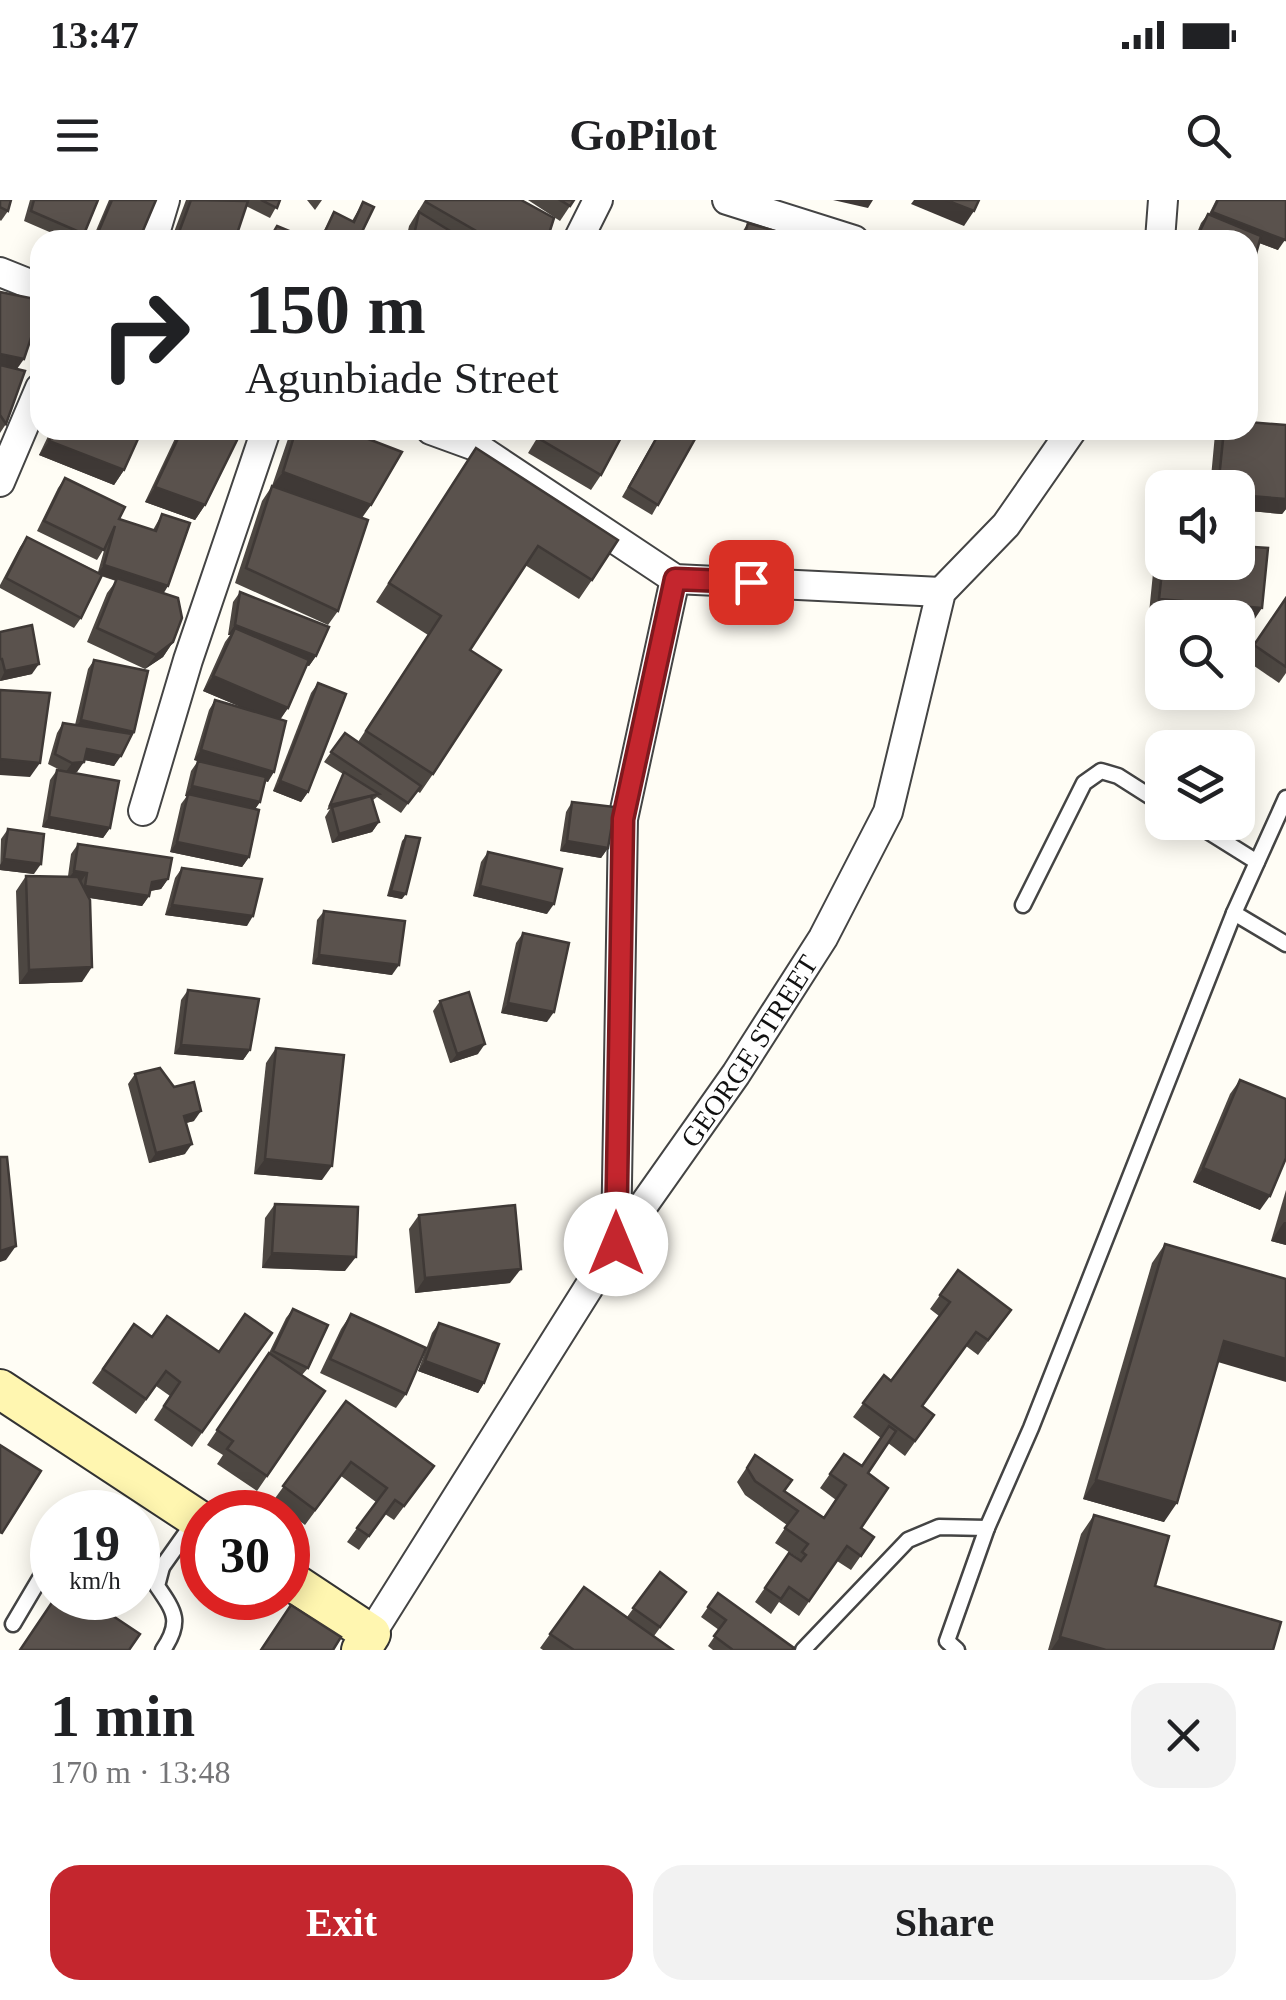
<!DOCTYPE html>
<html lang="en">
<head>
<meta charset="utf-8">
<style>
  :root { --surface:#fff; --page:#f2f2f2; --text:#202124; --muted:#757577; --accent:#c4262e }
  body { margin:0; font-family:"Times New Roman",serif; background:var(--page); color:var(--text); height:100vh; display:flex; flex-direction:column; font-size:38px; white-space:nowrap }
  * { box-sizing:border-box; margin:0 }
  p { font-size:32px; color:var(--muted) }
  .icon { flex:none; width:55px; height:55px; fill:none; stroke:currentColor; stroke-width:2; stroke-linecap:round; stroke-linejoin:round }
  .map { position:relative; height:1450px; overflow:hidden }
  .side { display:flex; flex-direction:column; background:var(--surface); flex:1 }
  .side>* { flex:none }
  .banner { position:absolute; left:30px; top:30px; width:1228px; height:210px; border-radius:30px; box-shadow:0 5px 25px #0003; background:#fff; color:var(--text); overflow:hidden }
  .fabs { position:absolute; left:1145px; top:270px; display:grid; gap:20px }
  .fabs a { display:grid; place-items:center; width:110px; height:110px; border-radius:20px; background:var(--surface); box-shadow:0 5px 25px #0003; font-size:50px }
  .speed { position:absolute; left:30px; top:1290px; display:flex; gap:20px; font-size:50px; font-weight:700; text-align:center }
  .speed>* { display:grid; place-content:center; width:130px; height:130px; border-radius:50%; background:var(--surface); box-shadow:0 5px 25px #0003; line-height:1 }
  .speed small { font-size:25px; font-weight:400 }
  .speed .limit { border:15px solid #d22; background:#fff; color:#111 }
  .pin { position:absolute; display:grid; place-items:center; width:85px; height:85px; color:#fff; margin:-42px; border-radius:20px; box-shadow:0 5px 15px #0006 }
  .me { position:absolute; width:110px; margin:-55px; rotate:0deg; stroke-linejoin:round; filter:drop-shadow(0 0 8px #0008) }
  .turn { display:flex; align-items:center; gap:35px; height:210px; padding:0 50px; font-size:45px }
  .turn .icon { width:130px; height:130px; stroke-width:2.5 }
  .turn b { display:block; font-size:70px; line-height:85px }
  .round { display:grid; place-items:center; flex:none; width:105px; height:105px; border-radius:30px; background:var(--page) }
  .headline { display:flex; align-items:center; justify-content:space-between; height:170px; padding:0 50px }
  h1 { font-size:60px; font-weight:600; line-height:75px }
  .button { display:flex; gap:20px; margin-top:auto; padding:20px 50px }
  .button a { flex:1; height:115px; border-radius:30px; background:var(--accent); color:#fff; font-size:40px; font-weight:600; line-height:115px; text-align:center }
  .button a+a { background:var(--page); color:var(--text) }
  .status { display:flex; justify-content:space-between; align-items:center; height:70px; padding:0 50px; background:var(--surface); direction:ltr }
  .status svg { height:28px; fill:currentColor }
  header { display:flex; justify-content:space-between; align-items:center; height:130px; padding:0 50px; background:var(--surface); font-size:45px; font-weight:600 }
  .map>svg:first-child { display:block }
  .lines { fill:none; stroke-linecap:round; stroke-linejoin:round }
  .lane-casing { stroke:#444; stroke-width:19 }
  .street-casing { stroke:#444; stroke-width:32 }
  .secondary-casing { stroke:#333; stroke-width:42 }
  .lane { stroke:#fff; stroke-width:14 }
  .street { stroke:#fff; stroke-width:28 }
  .secondary { stroke:#fff6b0; stroke-width:38 }
  .wall { fill:#4d4742 }
  .shaded-wall { fill:#3f3936 }
  .building { fill:#5a524d; stroke:#3f3936; stroke-width:2.5 }
  .route-casing { stroke:#7f191e; stroke-width:25 }
  .route { stroke:#c4262e; stroke-width:18 }
  .labels { text-anchor:middle; stroke-width:10; stroke-linejoin:round; paint-order:stroke }
  .street-label { font-size:28px; fill:#111; stroke:#fff }
</style>
</head>
<body>
<div class="status"><b>13:47</b><svg viewBox="0 0 49 12"><path d="M0 12V9h3v3zM5 12V6h3v6zM10 12V3h3v9zM15 12V0h3v12zM26 1h20v11H26zM47 4h2v5h-2z"/></svg></div>
<header><svg class="icon" aria-label="menu" viewBox="0 0 24 24"><path d="M4 6h16M4 12h16M4 18h16"/></svg>GoPilot<svg class="icon" aria-label="search" viewBox="0 0 24 24"><circle cx="10" cy="10" r="6"/><path d="M15 15l6 6"/></svg></header>
<div class="map">
<svg width="1286" height="1450" viewBox="0 0 1286 1450">
  <rect width="100%" height="100%" fill="#fffdf5"/>
  <g class="lines">
    <g class="lane-casing">
      <g id="lane">
        <polyline points="1193,622 1257,662"/>
        <polyline points="1023,705 1084,583 1101,571 1118,576 1162,604"/>
        <polyline points="1234,713 1286,744"/>
        <polyline points="138,1375 162,1367"/>
        <polyline points="13,1424 52,1358"/>
        <path d="M163 1450C182 1422 175 1412 157 1386L162 1367 196 1319"/>
        <polyline points="803,1450 908,1340 939,1327 987,1328"/>
        <polyline points="957,1450 947,1441 987,1328 1031,1228 1234,713 1286,598"/>
      </g>
    </g>
    <g class="street-casing">
      <g id="street">
        <polyline points="727,0 854,40"/>
        <polyline points="153,40 165,0"/>
        <polyline points="578,40 598,0"/>
        <polyline points="1160,40 1163,0"/>
        <polyline points="0,72 40,88"/>
        <polyline points="431,230 475,246 675,379 941,392"/>
        <polyline points="0,282 40,188"/>
        <polyline points="143,611 188,460 266,230"/>
        <polyline points="616,1044 623,619 675,379"/>
        <path id="s1" d="M371 1434 616 1044 736 874 823 738 888 612 941 392 1006 325 1072 230"/>
      </g>
    </g>
    <g class="secondary-casing">
      <g id="secondary">
        <polyline points="0,1189 202,1322"/>
        <polyline points="288,1379 371,1434 361,1450"/>
      </g>
    </g>
    <use href="#lane" class="lane"/>
    <use href="#street" class="street"/>
    <use href="#secondary" class="secondary"/>
  </g>
  <g class="wall">
    <polygon points="0,0 8,11 1,21 0,20"/>
    <polygon points="30,0 98,0 84,34 79,40 68,40 24,21"/>
    <polygon points="109,0 156,0 139,40 92,40"/>
    <polygon points="186,0 280,0 270,18 246,6 235,40 171,40"/>
    <polygon points="307,0 322,0 315,10"/>
    <polygon points="425,0 521,0 547,40 406,40 409,26"/>
    <polygon points="528,0 574,0 560,21"/>
    <polygon points="1216,0 1286,0 1278,50 1259,43 1248,78 1248,40 1194,40 1201,23 1208,14 1209,14"/>
    <polygon points="363,2 358,40 319,40 334,12 352,21"/>
    <polygon points="748,23 805,40 737,40"/>
    <polygon points="0,92 17,169 6,224 0,233"/>
    <polygon points="1286,225 1286,309 1282,314 1238,310 1238,288 1210,288 1215,234 1218,230 1248,230"/>
    <polygon points="51,230 142,230 124,270 114,285 39,255"/>
    <polygon points="179,230 242,230 205,305 195,320 145,302"/>
    <polygon points="291,230 345,230 371,305 362,318 338,411 328,425 235,383 262,301 272,286"/>
    <polygon points="542,230 625,230 601,275 591,290 528,253"/>
    <polygon points="660,230 700,230 652,315 622,297"/>
    <polygon points="476,248 592,380 579,399 525,365 470,450 433,574 420,593 417,591 401,613 377,597 373,600 379,622 372,632 332,643 325,617 330,609 327,610 343,574 324,562 345,533 358,542 428,435 376,402"/>
    <polygon points="65,278 119,319 153,330 162,314 163,394 173,442 163,457 145,469 87,442 107,393 116,381 101,376 81,418 74,428 0,388 0,385 20,347 27,337 98,372 105,347 97,360 37,331 58,288"/>
    <polygon points="1162,343 1162,362 1252,423 1238,421 1238,418 1149,413 1155,353"/>
    <polygon points="240,392 316,456 309,466 307,465 288,508 280,519 268,582 266,581 260,602 255,609 249,657 242,667 170,652 181,604 187,596 185,596 191,571 198,561 194,560 209,510 215,500 246,509 203,491 225,442 230,435 228,435 233,402"/>
    <polygon points="1286,398 1286,473 1279,483 1244,459"/>
    <polygon points="0,432 32,474 0,481"/>
    <polygon points="94,460 134,532 114,566 84,560 77,572 71,573 110,628 103,638 42,627 50,580 57,570 62,571 48,564 57,533 63,523 75,525 88,469"/>
    <polygon points="318,483 308,592 301,602 273,591 311,493"/>
    <polygon points="572,602 608,648 601,658 560,651 566,612"/>
    <polygon points="8,629 34,674 0,670 1,639"/>
    <polygon points="406,636 402,699 387,696 402,641"/>
    <polygon points="78,644 168,679 161,689 150,691 149,696 142,706 89,698 82,782 19,784 16,691 26,676 68,676 71,654"/>
    <polygon points="488,652 547,714 473,696 481,662"/>
    <polygon points="182,668 247,726 165,715 175,678"/>
    <polygon points="324,711 392,775 312,764 317,720"/>
    <polygon points="523,733 547,822 501,813 516,743"/>
    <polygon points="188,790 250,850 243,860 174,854 181,800"/>
    <polygon points="440,801 478,854 450,863 433,811"/>
    <polygon points="276,848 322,980 254,974 266,863"/>
    <polygon points="135,874 194,921 186,923 185,954 149,963 128,884"/>
    <polygon points="1240,880 1260,1010 1193,982 1230,894"/>
    <polygon points="1286,990 1286,1045 1271,1041"/>
    <polygon points="275,1004 345,1071 262,1068 265,1018"/>
    <polygon points="419,1015 510,1083 415,1093 409,1029"/>
    <polygon points="1165,1044 1218,1162 1164,1322 1083,1299 1152,1063"/>
    <polygon points="958,1070 1011,1110 978,1155 966,1146 922,1206 934,1215 905,1256 888,1243 868,1273 861,1328 874,1337 851,1370 837,1361 799,1416 779,1402 771,1414 755,1402 789,1353 798,1358 775,1343 787,1325 745,1295 737,1282 755,1255 784,1291 824,1318 836,1300 820,1288 844,1254 862,1266 881,1238 853,1217 884,1175 891,1181 939,1116 930,1109"/>
    <polygon points="293,1109 308,1168 302,1175 325,1191 257,1291 217,1264 223,1255 207,1245 269,1153 286,1118"/>
    <polygon points="351,1114 406,1194 396,1208 320,1173 341,1129"/>
    <polygon points="439,1123 484,1183 478,1193 418,1171 432,1133"/>
    <polygon points="134,1124 152,1137 219,1152 272,1133 192,1247 154,1220 170,1196 156,1186 136,1214 92,1183"/>
    <polygon points="346,1201 434,1266 394,1320 385,1314 359,1350 347,1342 376,1302 341,1276 305,1325 273,1301"/>
    <polygon points="1094,1315 1155,1386 1273,1450 1048,1450 1081,1334"/>
    <polygon points="660,1372 686,1392 654,1436 673,1450 543,1450 540,1448 584,1387 627,1417"/>
    <polygon points="718,1393 792,1450 713,1450 708,1446 719,1430 701,1417"/>
  </g>
  <g class="shaded-wall">
    <polygon points="833,0 873,0 868,8"/>
    <polygon points="914,0 946,0 974,11 964,26 911,4"/>
    <polygon points="1212,12 1285,40 1278,50 1205,22"/>
    <polygon points="97,35 109,40 93,40"/>
    <polygon points="0,154 24,159 17,169 0,165"/>
    <polygon points="49,241 124,270 114,285 39,255"/>
    <polygon points="283,272 371,305 360,319 272,286"/>
    <polygon points="155,287 205,305 195,320 145,302"/>
    <polygon points="1238,295 1286,299 1286,309 1282,314 1238,310"/>
    <polygon points="104,365 168,386 162,396 97,374"/>
    <polygon points="1159,399 1262,408 1252,423 1238,421 1238,418 1196,418 1149,413"/>
    <polygon points="235,425 316,456 309,466 231,436 235,428 230,435 228,435"/>
    <polygon points="173,442 163,457 145,469 156,455"/>
    <polygon points="39,464 32,474 0,481 5,471"/>
    <polygon points="213,476 288,508 278,523 203,491"/>
    <polygon points="81,520 134,532 127,542 74,530"/>
    <polygon points="87,549 121,556 114,566 80,559"/>
    <polygon points="201,550 274,572 268,582 194,560"/>
    <polygon points="0,559 40,563 30,577 0,575"/>
    <polygon points="84,562 77,572 65,573 72,563"/>
    <polygon points="280,581 308,592 301,602 273,591"/>
    <polygon points="192,586 260,602 253,612 185,596"/>
    <polygon points="49,617 110,628 103,638 42,627"/>
    <polygon points="379,622 372,632 332,643 339,634"/>
    <polygon points="567,641 608,648 601,658 560,651"/>
    <polygon points="177,642 249,657 242,667 170,652"/>
    <polygon points="4,659 41,664 34,674 0,670 0,665"/>
    <polygon points="74,671 87,673 80,683 67,681"/>
    <polygon points="168,679 161,689 145,692 152,682"/>
    <polygon points="85,686 149,696 142,706 78,696"/>
    <polygon points="480,686 554,704 547,714 473,696"/>
    <polygon points="391,691 406,694 402,699 387,696"/>
    <polygon points="172,705 253,716 247,726 165,715"/>
    <polygon points="319,755 399,765 392,775 312,764"/>
    <polygon points="92,767 82,782 19,784 29,770"/>
    <polygon points="508,803 554,812 547,822 501,813"/>
    <polygon points="485,844 478,854 450,863 457,854"/>
    <polygon points="181,845 250,850 243,860 174,854"/>
    <polygon points="201,911 194,921 178,925 184,916"/>
    <polygon points="192,944 185,954 149,963 156,953"/>
    <polygon points="265,959 332,966 322,980 254,974"/>
    <polygon points="1203,968 1270,996 1260,1010 1193,982"/>
    <polygon points="1284,1022 1286,1022 1286,1045 1271,1041"/>
    <polygon points="16,1046 6,1060 0,1062 0,1051"/>
    <polygon points="272,1053 356,1057 345,1071 262,1068"/>
    <polygon points="521,1069 510,1083 415,1093 425,1078"/>
    <polygon points="1224,1141 1286,1159 1286,1182 1211,1160"/>
    <polygon points="425,1161 484,1183 478,1193 418,1171"/>
    <polygon points="1096,1280 1177,1303 1164,1322 1083,1299"/>
    <polygon points="1060,1437 1106,1450 1051,1450"/>
  </g>
  <g class="building">
    <polygon points="0,0 11,0 8,11 0,7"/>
    <polygon points="34,0 98,0 84,34 31,11"/>
    <polygon points="112,0 156,0 139,40 109,40 97,35"/>
    <polygon points="191,0 248,1 235,40 176,40"/>
    <polygon points="261,0 280,0 277,8"/>
    <polygon points="427,0 521,0 554,18 547,40 492,40 426,2"/>
    <polygon points="560,0 574,0 570,6"/>
    <polygon points="946,0 979,0 974,11"/>
    <polygon points="1218,0 1286,0 1286,38 1285,40 1212,12"/>
    <polygon points="363,2 374,7 358,40 321,40 334,12 354,22"/>
    <polygon points="419,12 465,40 413,40"/>
    <polygon points="1208,14 1261,36 1250,75 1248,74 1248,40 1196,40"/>
    <polygon points="748,23 805,40 743,40"/>
    <polygon points="277,26 306,38 305,40 269,40"/>
    <polygon points="0,92 40,100 40,111 24,159 0,154"/>
    <polygon points="0,165 25,171 6,224 0,215"/>
    <polygon points="1248,222 1286,225 1286,299 1238,295 1238,288 1218,288 1224,230 1248,230"/>
    <polygon points="54,230 142,230 124,270 49,241"/>
    <polygon points="182,230 242,230 205,305 155,287"/>
    <polygon points="296,230 345,230 402,252 371,305 283,272"/>
    <polygon points="543,230 625,230 601,275 538,238"/>
    <polygon points="661,230 700,230 658,305 629,287"/>
    <polygon points="476,248 618,340 592,380 538,346 470,450 501,470 433,574 366,531 441,416 389,383"/>
    <polygon points="65,278 125,307 119,319 156,331 162,314 190,323 168,386 104,365 115,326 104,350 44,321"/>
    <polygon points="272,286 368,320 338,411 246,368"/>
    <polygon points="27,337 102,375 81,418 6,378"/>
    <polygon points="1238,346 1268,348 1262,408 1159,399 1163,362 1238,362"/>
    <polygon points="117,378 178,398 182,418 173,442 156,455 97,428"/>
    <polygon points="240,392 329,427 316,456 235,425"/>
    <polygon points="1286,398 1286,467 1254,445"/>
    <polygon points="32,425 39,464 5,471 2,459 0,459 0,432"/>
    <polygon points="235,428 309,460 288,508 213,476"/>
    <polygon points="94,460 148,471 134,532 81,520"/>
    <polygon points="318,483 346,494 308,592 280,581"/>
    <polygon points="0,490 50,493 40,563 0,559"/>
    <polygon points="215,500 286,521 274,572 201,550"/>
    <polygon points="63,523 132,534 121,556 87,549 84,562 72,563 55,554"/>
    <polygon points="345,533 421,586 408,603 331,552"/>
    <polygon points="198,561 266,577 260,602 192,586"/>
    <polygon points="57,570 119,581 110,628 49,617"/>
    <polygon points="344,572 379,594 330,605"/>
    <polygon points="188,594 259,610 249,657 177,642"/>
    <polygon points="371,596 379,622 339,634 332,607"/>
    <polygon points="572,602 615,607 608,648 567,641"/>
    <polygon points="8,629 44,634 41,664 4,659"/>
    <polygon points="406,636 420,638 406,694 391,691"/>
    <polygon points="78,644 172,658 168,679 152,682 149,696 85,686 87,673 74,671"/>
    <polygon points="488,652 562,669 554,704 480,686"/>
    <polygon points="182,668 262,679 253,716 172,705"/>
    <polygon points="26,676 78,677 90,700 92,767 29,770"/>
    <polygon points="324,711 405,721 399,765 319,755"/>
    <polygon points="523,733 569,743 554,812 508,803"/>
    <polygon points="188,790 259,799 250,850 181,845"/>
    <polygon points="469,792 485,844 457,854 440,801"/>
    <polygon points="276,848 344,855 332,966 265,959"/>
    <polygon points="160,868 174,887 194,882 201,911 184,916 192,944 156,953 135,874"/>
    <polygon points="1240,880 1286,899 1286,958 1270,996 1203,968"/>
    <polygon points="0,957 7,957 16,1046 0,1051"/>
    <polygon points="275,1004 358,1007 356,1057 272,1053"/>
    <polygon points="515,1005 521,1069 425,1078 419,1015"/>
    <polygon points="1165,1044 1286,1079 1286,1159 1224,1141 1177,1303 1096,1280"/>
    <polygon points="958,1070 1011,1110 988,1140 976,1132 922,1206 934,1215 915,1241 863,1203 884,1175 891,1181 950,1102 940,1095"/>
    <polygon points="293,1109 328,1125 308,1168 273,1151"/>
    <polygon points="245,1114 272,1133 202,1232 164,1206 180,1182 166,1171 146,1199 103,1169 134,1124 152,1137 167,1116 219,1152"/>
    <polygon points="351,1114 426,1148 406,1194 330,1159"/>
    <polygon points="439,1123 499,1144 484,1183 425,1161"/>
    <polygon points="269,1153 325,1191 267,1276 227,1249 233,1241 217,1230"/>
    <polygon points="346,1201 434,1266 404,1306 395,1300 369,1336 357,1328 387,1288 351,1262 315,1310 283,1286"/>
    <polygon points="889,1226 896,1231 868,1273 888,1288 861,1328 874,1337 861,1356 847,1346 809,1401 789,1387 781,1399 765,1388 789,1353 801,1361 806,1355 802,1352 808,1344 785,1328 798,1311 755,1281 747,1268 755,1255 792,1280 784,1291 824,1318 846,1285 830,1274 844,1254 862,1266"/>
    <polygon points="0,1245 41,1271 2,1333 0,1332"/>
    <polygon points="1094,1315 1169,1336 1155,1386 1281,1422 1273,1450 1106,1450 1060,1437"/>
    <polygon points="660,1372 686,1392 660,1427 633,1408"/>
    <polygon points="584,1387 673,1450 574,1450 550,1434"/>
    <polygon points="718,1393 794,1448 792,1450 733,1450 714,1436 726,1420 708,1407"/>
    <polygon points="55,1398 86,1398 140,1434 129,1450 20,1450"/>
    <polygon points="291,1405 341,1437 333,1450 261,1450"/>
  </g>
  <g class="lines">
    <g class="route-casing">
      <polyline id="route" points="616,1044 623,619 675,379 751,382"/>
    </g>
    <use href="#route" class="route"/>
  </g>
  <g class="labels">
    <g class="street-label">
      <text dy="10" stroke="none"><textPath href="#s1" startOffset="695">GEORGE STREET</textPath></text>
    </g>
  </g>
</svg>
<div class="fabs">
<a><svg class="icon" aria-label="sound" viewBox="0 0 24 24"><path d="M4 9h4l5-4v14l-5-4H4zM17 9q2 3 0 6"/></svg></a>
<a><svg class="icon" aria-label="search" viewBox="0 0 24 24"><circle cx="10" cy="10" r="6"/><path d="M15 15l6 6"/></svg></a>
<a><svg class="icon" aria-label="layers" viewBox="0 0 24 24"><path d="M12 4l9 5-9 5-9-5zM3 14l9 5 9-5"/></svg></a>
</div>
<div class="speed"><div>19<small>km/h</small></div><div class="limit">30</div></div>
<div class="pin" style="left:751px;top:382px;background:#d93025"><svg class="icon" aria-label="arrive" viewBox="0 0 24 24"><path d="M6 21V4h12l-3 4 3 4H6"/></svg></div>
<svg class="me" style="left:616px;top:1044px" viewBox="-20 -20 40 40"><circle r="19" fill="#fff"/><path d="M0-13L10 11 0 6-10 11z" fill="#c4262e"/></svg>
<div class="banner">
<div class="turn"><svg class="icon" aria-label="right" viewBox="0 0 24 24"><path d="M7 20v-9h11M14 6l5 5-5 5"/></svg><div><b>150 m</b>Agunbiade Street</div></div>
</div>
</div>
<section class="side">
<div class="headline"><div><h1>1 min</h1><p>170 m · 13:48</p></div><a class="round"><svg class="icon" aria-label="close" viewBox="0 0 24 24"><path d="M6 6l12 12M18 6L6 18"/></svg></a></div>
<div class="button"><a>Exit</a><a>Share</a></div>
</section>
</body>
</html>
